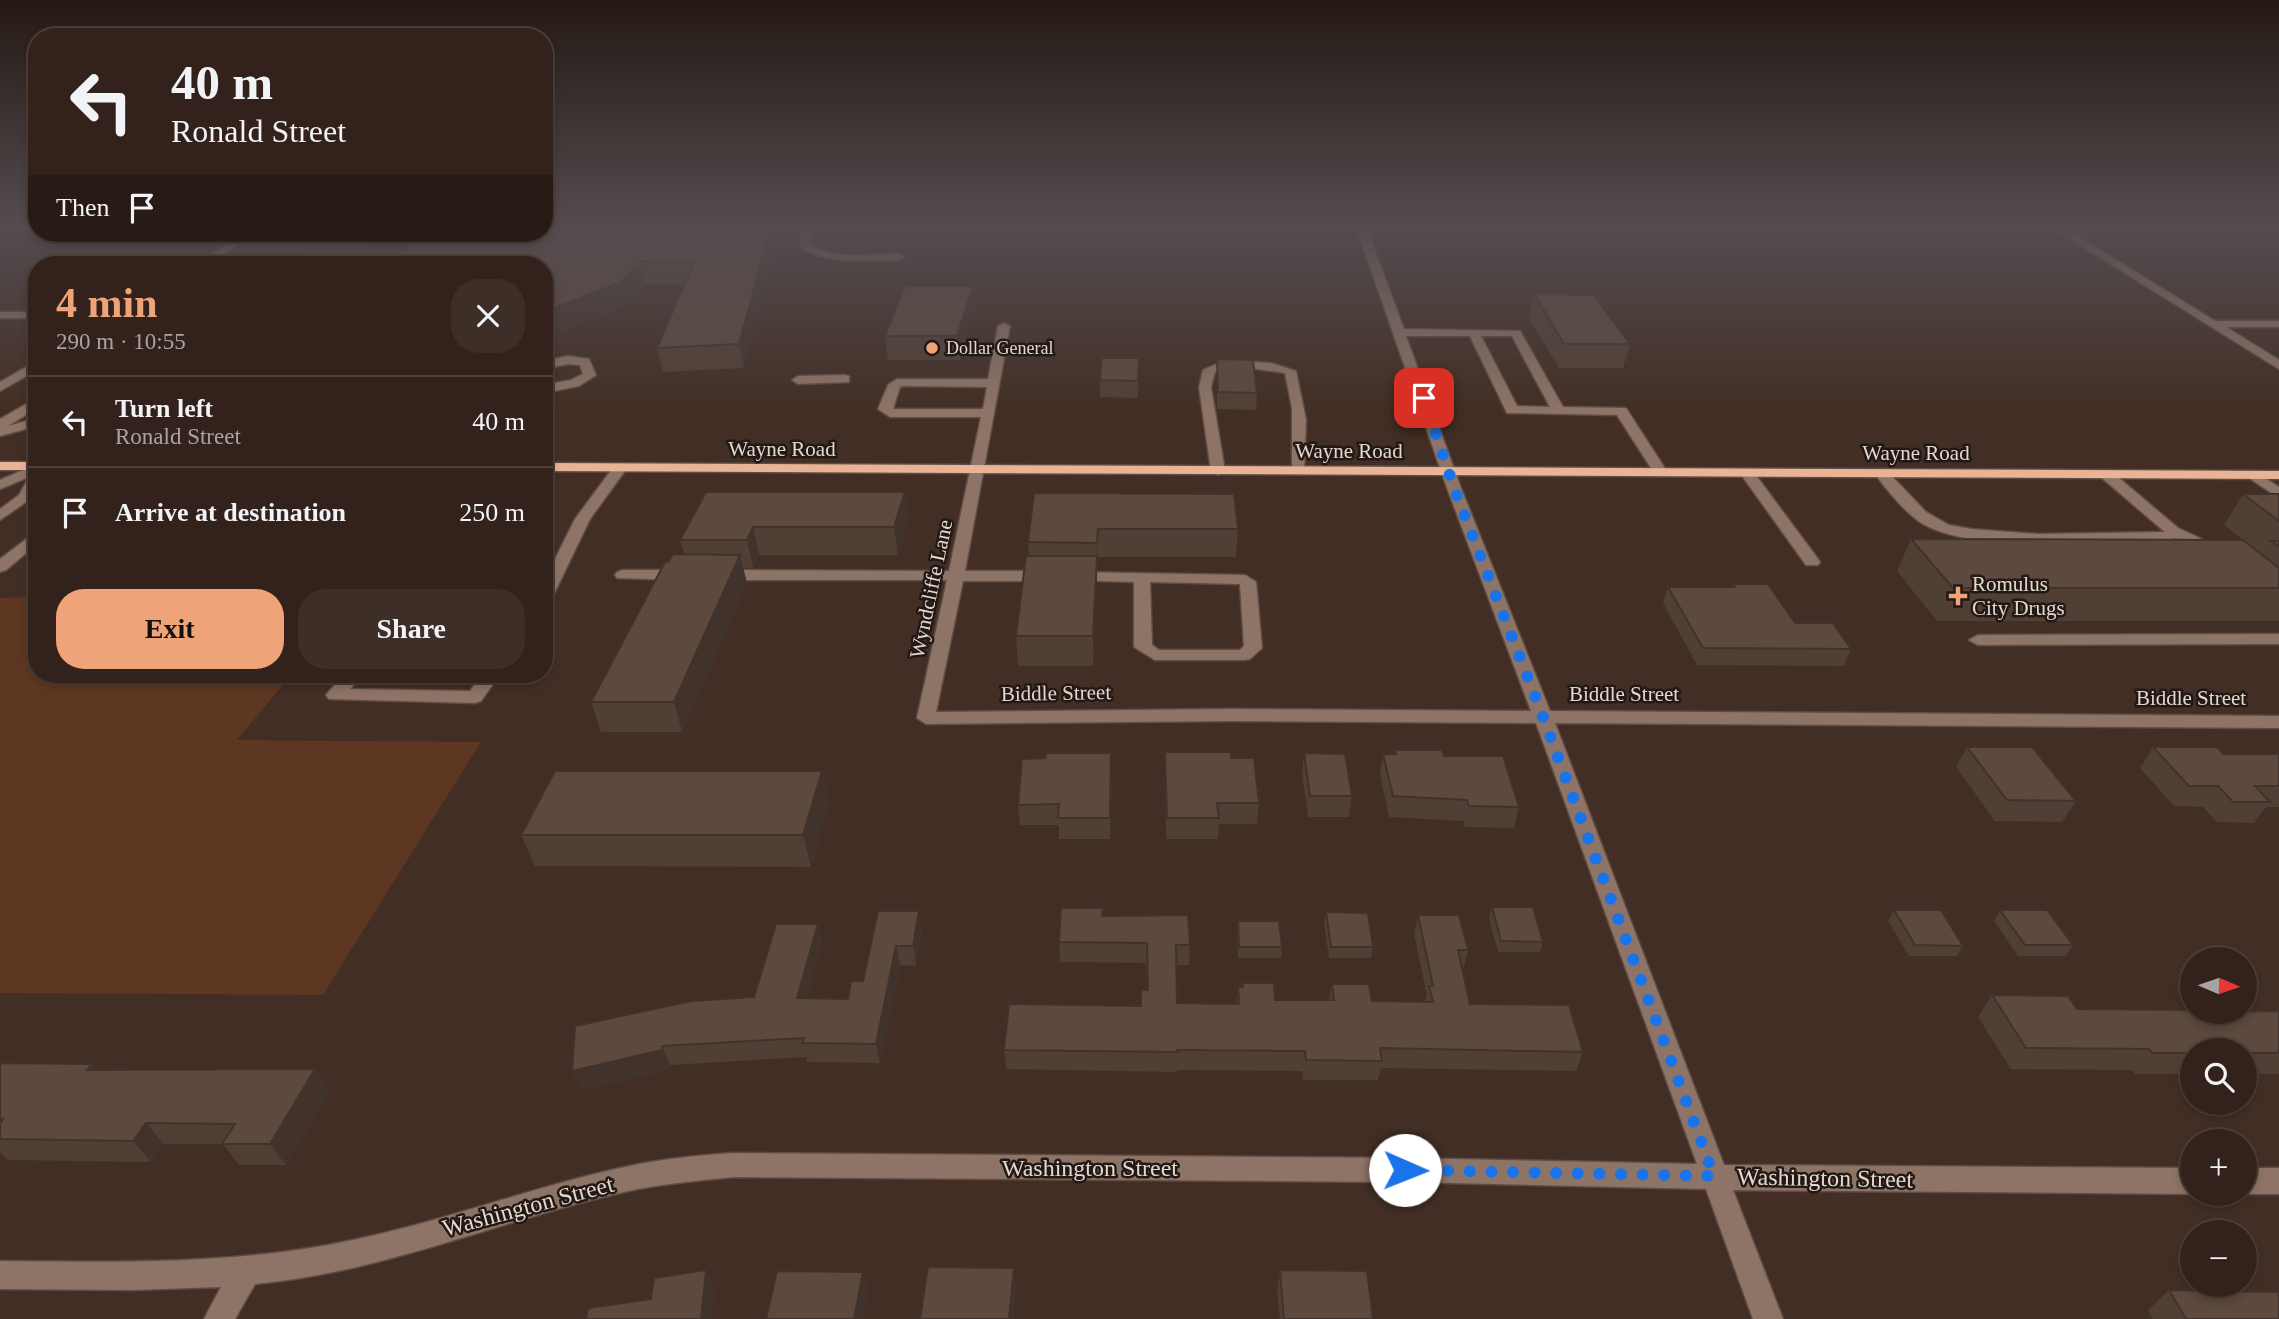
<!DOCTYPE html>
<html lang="en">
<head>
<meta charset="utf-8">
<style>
  :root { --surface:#32221b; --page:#3d2f28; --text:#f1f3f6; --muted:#a8a4a3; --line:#4d3f3a; --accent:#efa378 }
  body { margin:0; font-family:"Times New Roman",serif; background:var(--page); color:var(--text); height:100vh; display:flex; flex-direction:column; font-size:26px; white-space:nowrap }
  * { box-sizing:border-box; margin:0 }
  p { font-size:23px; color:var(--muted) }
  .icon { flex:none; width:38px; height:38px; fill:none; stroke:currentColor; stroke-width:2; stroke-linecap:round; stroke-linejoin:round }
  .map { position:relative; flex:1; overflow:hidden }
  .panel { position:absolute; left:28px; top:256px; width:525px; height:427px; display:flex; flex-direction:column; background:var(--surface); border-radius:28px; box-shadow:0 4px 10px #0003,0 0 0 2px var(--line) }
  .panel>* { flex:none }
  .top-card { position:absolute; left:28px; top:28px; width:525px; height:214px; border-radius:28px; box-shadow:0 4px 10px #0003,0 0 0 2px var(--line); background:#32221b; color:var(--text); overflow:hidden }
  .needle { width:46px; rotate:92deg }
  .buttons { position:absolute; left:2180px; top:947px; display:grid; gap:14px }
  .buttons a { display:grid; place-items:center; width:77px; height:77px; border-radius:50%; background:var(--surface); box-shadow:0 4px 10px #0003,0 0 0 2px var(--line); font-size:35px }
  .pin { position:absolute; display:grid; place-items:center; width:60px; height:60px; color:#fff; margin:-30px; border-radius:14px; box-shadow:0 4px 10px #0006 }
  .me { position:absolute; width:77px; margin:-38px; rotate:91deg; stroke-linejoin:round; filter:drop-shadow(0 0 5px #0008) }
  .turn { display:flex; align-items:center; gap:24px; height:147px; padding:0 28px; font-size:32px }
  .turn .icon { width:91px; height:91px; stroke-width:2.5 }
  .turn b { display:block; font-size:49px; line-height:60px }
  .then { display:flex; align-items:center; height:66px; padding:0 28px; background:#0003; gap:14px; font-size:26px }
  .round { display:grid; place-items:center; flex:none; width:74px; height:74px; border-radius:28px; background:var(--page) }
  .overview { display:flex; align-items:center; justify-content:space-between; height:119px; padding:0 28px }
  h1 { font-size:42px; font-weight:800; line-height:52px; color:var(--accent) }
  .action { display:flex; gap:14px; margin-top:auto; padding:14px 28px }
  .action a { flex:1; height:80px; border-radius:28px; background:var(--accent); color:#111; font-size:28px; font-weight:800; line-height:80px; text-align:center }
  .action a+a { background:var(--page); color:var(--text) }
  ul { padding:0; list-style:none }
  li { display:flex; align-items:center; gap:21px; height:91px; padding:0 28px; border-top:2px solid var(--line) }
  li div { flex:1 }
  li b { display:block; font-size:26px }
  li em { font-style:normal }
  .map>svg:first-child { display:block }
  .green { fill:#5d3721 }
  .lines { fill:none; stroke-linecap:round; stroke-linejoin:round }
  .minor-casing { stroke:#5f4c43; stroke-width:3 }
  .major-casing { stroke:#5f4c43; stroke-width:3 }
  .minor { fill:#8e7466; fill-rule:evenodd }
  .major { fill:#e9b396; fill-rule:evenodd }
  .wall { fill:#503f34 }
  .shaded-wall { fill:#41332b }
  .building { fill:#5d493d; stroke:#41332b; stroke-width:2 }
  .route { stroke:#1a73e8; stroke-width:12; stroke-dasharray:0 21.6 }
  .poi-dot { fill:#efa378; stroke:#221914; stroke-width:2.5 }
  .labels { text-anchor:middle; stroke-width:5; stroke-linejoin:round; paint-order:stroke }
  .far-poi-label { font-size:18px; fill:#e4d7d0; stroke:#221914; text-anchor:start }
  .street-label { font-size:21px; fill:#e4d7d0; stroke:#221914 }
  .poi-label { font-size:21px; fill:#e4d7d0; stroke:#221914; text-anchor:start }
  .near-street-label { font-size:24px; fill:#e4d7d0; stroke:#221914 }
</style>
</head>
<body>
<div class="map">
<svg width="2279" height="1319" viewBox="0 0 2279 1319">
  <rect width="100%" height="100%" fill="#422e24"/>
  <polygon class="green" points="37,597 37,674 292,674 237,740 481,742 323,995 0,993 0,598"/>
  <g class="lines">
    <g class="minor-casing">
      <g id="minor">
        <path d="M804 227H814L810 243C825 261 876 254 899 254L904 257 899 260C866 261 834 264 803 250L800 243Z"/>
        <path d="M1356 227H1366L1404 329 1520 331 1563 407 1626 408 1668 473 1666 476H1656L1617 415 1507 413 1470 336H1406L1461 488 1550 711 2279 716V728L1555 723 1724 1165 2193 1168V1194L1733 1190 1783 1319H1753L1706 1189 1405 1182 734 1177C702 1180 670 1183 638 1189 509 1216 387 1272 255 1284L235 1319H204L221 1287 133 1290 0 1289V1261C118 1262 237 1265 353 1240 450 1220 543 1183 639 1164 671 1158 702 1155 734 1153L1405 1158 1697 1164 1536 723 1231 721 926 724 917 718 947 580H721L713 575 721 570 949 571 981 417H890L878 409 888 385 897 379H988L998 326 1004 323 1010 326 965 571H1047L1055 576 1047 581H963L936 712 1231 709 1531 711 1447 488ZM1481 336H1512L1550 407 1517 406ZM903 386 987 387 983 409H893L900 387Z"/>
        <polygon points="2051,227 2063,227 2215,321 2279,321 2279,327 2226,327 2279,360 2279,369"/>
        <polygon points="246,233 258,233 207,264 195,264"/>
        <rect x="0" y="312" width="37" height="6"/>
        <polygon points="568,356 589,359 596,375 579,386 544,393 544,385 571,380 583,374 580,365 568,364 544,369 544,361"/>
        <polygon points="37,361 37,370 0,391 0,382"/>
        <polygon points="1239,361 1271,363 1296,371 1306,420 1304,474 1294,474 1292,471 1292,408 1285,373 1250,368 1215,372 1211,387 1225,471 1218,475 1211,471 1199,387 1203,370 1214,365"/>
        <polygon points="845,375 849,376 849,382 798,384 792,380 798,376"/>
        <polygon points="37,398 37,408 8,426 37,418 37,426 0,436 0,419"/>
        <polygon points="37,464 37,489 32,498 0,520 0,509 19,495 29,477 0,489 0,480"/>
        <polygon points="620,464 627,468 590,519 552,598 544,603 544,581 575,519 615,465"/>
        <polygon points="1747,469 1752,470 1818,559 1820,562 1818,565 1806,565 1740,473"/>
        <path d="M1882 470 1887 471 1926 512 1949 525 1971 529 2039 534 2165 532 2102 478V472H2112L2178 528 2206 541 2220 553 2218 556C2204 559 2189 544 2176 538L2161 543C2101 543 1973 553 1923 524 1905 513 1887 490 1875 474Z"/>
        <polygon points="2254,471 2279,487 2279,498 2249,478 2249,472"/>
        <polygon points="37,531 37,544 6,570 0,572 0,559"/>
        <polygon points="623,570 679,570 687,575 679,580 617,578 615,575 617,572"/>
        <path d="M1075 572 1245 575 1256 582 1262 648 1250 659 1244 660H1155L1134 647V582L1069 580 1067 577 1069 574ZM1150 582 1240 584 1244 646 1240 650H1159L1152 645Z"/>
        <polygon points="2279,634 2279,644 1978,645 1969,640 1978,635"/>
        <polygon points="344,674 363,674 350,689 470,691 482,674 500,674 481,701 475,703 329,699 326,695"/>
        <rect x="2245" y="1168" width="34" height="26"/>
      </g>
    </g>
    <g class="major-casing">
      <g id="major">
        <rect x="0" y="462" width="37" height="8"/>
        <polygon points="544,463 2279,471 2279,479 544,471"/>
      </g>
    </g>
    <use href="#minor" class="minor"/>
    <use href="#major" class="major"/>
  </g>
  <g class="wall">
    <polygon points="544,227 781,227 744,368 663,372 657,348 685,284 645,284 627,305 566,330 544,264 392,264 390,260 420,238 419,233 544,233"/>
    <polygon points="359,233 364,246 336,264 249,264 237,236"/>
    <polygon points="973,286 975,309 960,360 888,360 885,336"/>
    <polygon points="1534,294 1630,344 1623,368 1559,368 1529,318"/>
    <polygon points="1217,359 1257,393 1256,410 1217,409"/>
    <polygon points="1139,375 1138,398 1100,397 1100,380"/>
    <polygon points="706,492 909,519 898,555 759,555 753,568 743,568 747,583 682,732 601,732 591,702 668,562 684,554 680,540"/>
    <polygon points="1034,493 1238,529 1236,557 1098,557 1098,571 1097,571 1093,666 1018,666 1016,636 1029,556 1028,542"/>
    <polygon points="2243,494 2279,494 2279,621 1937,621 1897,571 1911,539 2243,540 2224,525"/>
    <polygon points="1733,584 1795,623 1851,649 1844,666 1697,665 1663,603 1668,587 1732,587"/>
    <polygon points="1967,747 2076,801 2062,822 1995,821 1956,767"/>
    <polygon points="2153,747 2223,754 2279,754 2279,807 2266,807 2254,823 2217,822 2203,807 2174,806 2140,768"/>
    <polygon points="1395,750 1444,756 1519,807 1514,828 1465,827 1463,821 1389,817 1380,774 1383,754 1394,754"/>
    <polygon points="1165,752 1231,758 1259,803 1257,824 1219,824 1218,839 1166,839"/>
    <polygon points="1304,753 1352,796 1349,817 1308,817 1302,774"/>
    <polygon points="1045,758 1112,774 1110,839 1059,839 1059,825 1020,825 1018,805"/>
    <polygon points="822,771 829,802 811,867 535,866 521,835"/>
    <polygon points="1492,907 1543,942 1540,952 1498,952 1489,918"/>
    <polygon points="1894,910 1963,946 1957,956 1909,956 1888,921"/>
    <polygon points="2000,910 2073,945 2066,956 2018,956 1994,921"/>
    <polygon points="878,911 922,930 916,966 900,965 880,1063 807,1062 806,1057 670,1065 670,1070 580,1090 754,997 818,924 822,943 807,998 848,999 863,981"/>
    <polygon points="1326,912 1373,947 1371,958 1329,958 1324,923"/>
    <polygon points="1418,915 1468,950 1463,970 1462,970 1470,1004 1583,1052 1576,1071 1381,1068 1378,1080 1303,1080 1302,1071 1177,1070 1177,1072 1006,1069 1004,1050 1141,1006 1147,990 1146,963 1060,962 1059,942 1103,916 1190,945 1189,965 1176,965 1177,1003 1236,1004 1238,987 1275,1000 1329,1000 1332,984 1372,1001 1425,1002 1427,996 1414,934"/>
    <polygon points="1238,921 1282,947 1281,958 1238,958 1237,931"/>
    <polygon points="1992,995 2077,1009 2279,1011 2279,1074 2245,1074 2245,1050 2193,1050 2193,1074 2135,1074 2132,1070 2011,1069 1978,1017"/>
    <polygon points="0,1063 92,1064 97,1070 330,1090 286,1165 239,1165 223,1144 164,1144 151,1162 8,1160 0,1152"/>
    <polygon points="1280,1270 1373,1319 1280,1319 1277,1290"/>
    <polygon points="2169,1290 2279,1291 2279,1319 2153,1319 2148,1310"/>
  </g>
  <g class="shaded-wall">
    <polygon points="771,227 781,227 744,368 739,344"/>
    <polygon points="306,233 359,233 364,246 336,264 311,264 300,236"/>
    <polygon points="640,261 645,284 627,305 566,330 544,343 544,315"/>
    <polygon points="973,286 975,309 960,360 957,336"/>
    <polygon points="1139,358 1139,375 1138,398 1138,381"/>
    <polygon points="905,492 909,519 898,555 894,527"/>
    <polygon points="544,523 551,544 544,554"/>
    <polygon points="753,527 759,555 753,568 747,540"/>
    <polygon points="1098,529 1098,571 1097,543"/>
    <polygon points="740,555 747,583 682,732 674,702"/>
    <polygon points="1097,556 1097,584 1093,666 1093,636"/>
    <polygon points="544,557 548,567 544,575"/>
    <polygon points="1111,753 1112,774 1110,839 1110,818"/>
    <polygon points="822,771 829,802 811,867 803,835"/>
    <polygon points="919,911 922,930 916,966 913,946"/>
    <polygon points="818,924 822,943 802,1017 797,998"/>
    <polygon points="896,946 900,965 880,1063 876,1044"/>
    <polygon points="662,1046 670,1065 670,1070 580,1090 572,1071"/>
    <polygon points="92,1064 110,1085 87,1070"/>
    <polygon points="315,1069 330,1090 286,1165 270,1144"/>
    <polygon points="146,1123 164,1144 151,1162 133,1141"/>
    <polygon points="1014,1268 1016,1288 1014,1319 1009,1319"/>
    <polygon points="706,1270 715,1290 712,1319 701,1319"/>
    <polygon points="863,1272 868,1292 864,1319 854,1319"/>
  </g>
  <g class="building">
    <polygon points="544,227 771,227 739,344 657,348 694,262 640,261 621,282 559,306 544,315 544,264 468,264 474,261 390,260 427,233 544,233"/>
    <polygon points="242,233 306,233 300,236 237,236"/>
    <polygon points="905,286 973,286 957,336 885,336"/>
    <polygon points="1534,294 1594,295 1630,344 1564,344"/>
    <polygon points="1102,358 1139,358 1138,381 1100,380"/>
    <polygon points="1217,359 1253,360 1257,393 1218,392"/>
    <polygon points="706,492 905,492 894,527 753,527 747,540 680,540"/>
    <polygon points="1034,493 1234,494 1238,529 1098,529 1097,543 1028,542"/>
    <polygon points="2243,494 2279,494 2279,521"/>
    <polygon points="1911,539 2243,540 2279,568 2279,588 1953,588"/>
    <polygon points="2271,541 2279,541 2279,546"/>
    <polygon points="673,554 740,555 674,702 591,702 665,562 668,562"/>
    <polygon points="1026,556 1097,556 1093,636 1016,636"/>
    <polygon points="1733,584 1768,584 1795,623 1833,623 1851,649 1703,648 1668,587 1735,587"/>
    <polygon points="1967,747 2032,747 2076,801 2007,800"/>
    <polygon points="2153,747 2217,747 2223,754 2279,754 2279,786 2255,786 2270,802 2233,802 2218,786 2189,786"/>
    <polygon points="1395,750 1442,750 1444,756 1503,756 1519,807 1469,806 1467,800 1393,796 1383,754 1396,754"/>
    <polygon points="1165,752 1231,752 1231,758 1254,758 1259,803 1217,803 1219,818 1167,818"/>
    <polygon points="1046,753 1111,753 1110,818 1058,818 1059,804 1018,805 1022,759 1045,758"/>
    <polygon points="1304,753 1345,754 1352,796 1310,796"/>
    <polygon points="555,771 822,771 803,835 521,835"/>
    <polygon points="1492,907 1533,907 1543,942 1501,941"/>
    <polygon points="1061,908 1103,908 1102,916 1188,915 1190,945 1176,945 1177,1003 1239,1004 1238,987 1243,987 1242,983 1274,983 1275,1000 1334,1000 1332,984 1369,984 1372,1001 1433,1002 1429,986 1433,986 1418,915 1459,915 1468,950 1458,950 1470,1004 1569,1005 1583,1052 1380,1048 1382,1061 1306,1060 1305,1051 1177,1050 1177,1052 1004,1050 1009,1004 1141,1006 1141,990 1148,990 1147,943 1059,942"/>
    <polygon points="1894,910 1941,910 1963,946 1915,945"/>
    <polygon points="2000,910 2047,910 2073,945 2025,945"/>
    <polygon points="878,911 919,911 913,946 896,946 876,1044 802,1043 804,1038 662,1046 662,1050 572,1071 575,1026 691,1001 754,997 776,924 818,924 797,998 848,999 851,981 863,981"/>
    <polygon points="1326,912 1368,913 1373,947 1331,947"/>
    <polygon points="1238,921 1279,921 1282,947 1239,947"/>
    <polygon points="1992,995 2068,996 2077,1009 2193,1010 2193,1012 2279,1011 2279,1053 2245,1053 2245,1050 2193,1050 2193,1053 2152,1053 2149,1049 2026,1048"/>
    <polygon points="0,1063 92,1064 87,1070 315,1069 270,1144 222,1144 235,1124 146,1123 133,1141 0,1139 0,1123 3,1119 0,1119"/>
    <polygon points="928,1267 1014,1268 1009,1319 920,1319"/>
    <polygon points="706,1270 701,1319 586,1319 588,1308 651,1299 654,1278"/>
    <polygon points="1280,1270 1367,1271 1373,1319 1284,1319"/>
    <polygon points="777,1271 863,1272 854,1319 766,1319"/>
    <polygon points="2169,1290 2279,1292 2279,1319 2186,1319"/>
  </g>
  <linearGradient id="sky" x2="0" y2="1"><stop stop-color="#241914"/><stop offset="0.55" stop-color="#544c50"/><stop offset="1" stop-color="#544c50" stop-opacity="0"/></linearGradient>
  <rect width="2279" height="412" fill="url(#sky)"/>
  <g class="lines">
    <polyline class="route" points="1405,1170 1714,1176 1543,717 1454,488 1424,398"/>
  </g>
  <g class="poi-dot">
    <circle cx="932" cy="348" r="7"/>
    <path d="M1954.5 585.5h7v7h7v7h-7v7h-7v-7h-7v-7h7z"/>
  </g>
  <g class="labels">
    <g class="far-poi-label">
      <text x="946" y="354">Dollar General</text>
    </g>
    <g class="street-label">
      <text x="782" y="456">Wayne Road</text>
      <text x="1349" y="458">Wayne Road</text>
      <text x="1916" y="460">Wayne Road</text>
      <text transform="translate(931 589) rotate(-78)" y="7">Wyndcliffe Lane</text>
      <text transform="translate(1056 693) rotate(-1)" y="7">Biddle Street</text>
      <text x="1624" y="701">Biddle Street</text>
      <text x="2191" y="705">Biddle Street</text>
    </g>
    <g class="poi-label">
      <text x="1972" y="591">Romulus<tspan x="1972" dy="24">City Drugs</tspan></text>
    </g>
    <g class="near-street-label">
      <text x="1090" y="1176">Washington Street</text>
      <text transform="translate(1825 1178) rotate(1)" y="8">Washington Street</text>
      <text transform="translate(528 1206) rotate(-15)" y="8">Washington Street</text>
    </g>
  </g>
</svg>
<div class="buttons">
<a><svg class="needle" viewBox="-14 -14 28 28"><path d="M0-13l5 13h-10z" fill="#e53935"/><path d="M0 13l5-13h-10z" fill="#a8a4a3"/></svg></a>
<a><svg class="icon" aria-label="search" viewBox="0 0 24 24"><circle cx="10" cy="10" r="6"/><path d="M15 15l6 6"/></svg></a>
<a>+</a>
<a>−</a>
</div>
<div class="pin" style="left:1424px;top:398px;background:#d93025"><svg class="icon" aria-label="arrive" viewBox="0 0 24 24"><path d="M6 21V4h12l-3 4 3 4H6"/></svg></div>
<svg class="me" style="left:1405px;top:1170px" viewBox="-20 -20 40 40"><circle r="19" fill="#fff"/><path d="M0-13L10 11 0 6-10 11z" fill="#1a73e8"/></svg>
<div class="top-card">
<div class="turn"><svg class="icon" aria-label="left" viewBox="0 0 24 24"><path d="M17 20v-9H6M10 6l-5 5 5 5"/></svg><div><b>40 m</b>Ronald Street</div></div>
<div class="then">Then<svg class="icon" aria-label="arrive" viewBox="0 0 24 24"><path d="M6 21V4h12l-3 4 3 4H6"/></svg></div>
</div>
<section class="panel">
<div class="overview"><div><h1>4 min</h1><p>290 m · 10:55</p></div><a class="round"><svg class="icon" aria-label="close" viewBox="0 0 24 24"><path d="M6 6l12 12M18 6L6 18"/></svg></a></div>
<ul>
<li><svg class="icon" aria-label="left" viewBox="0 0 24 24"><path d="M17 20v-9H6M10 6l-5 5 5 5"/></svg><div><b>Turn left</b><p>Ronald Street</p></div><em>40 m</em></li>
<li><svg class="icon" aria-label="arrive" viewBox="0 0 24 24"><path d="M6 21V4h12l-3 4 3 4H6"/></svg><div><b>Arrive at destination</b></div><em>250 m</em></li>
</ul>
<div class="action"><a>Exit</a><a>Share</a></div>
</section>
</div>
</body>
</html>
